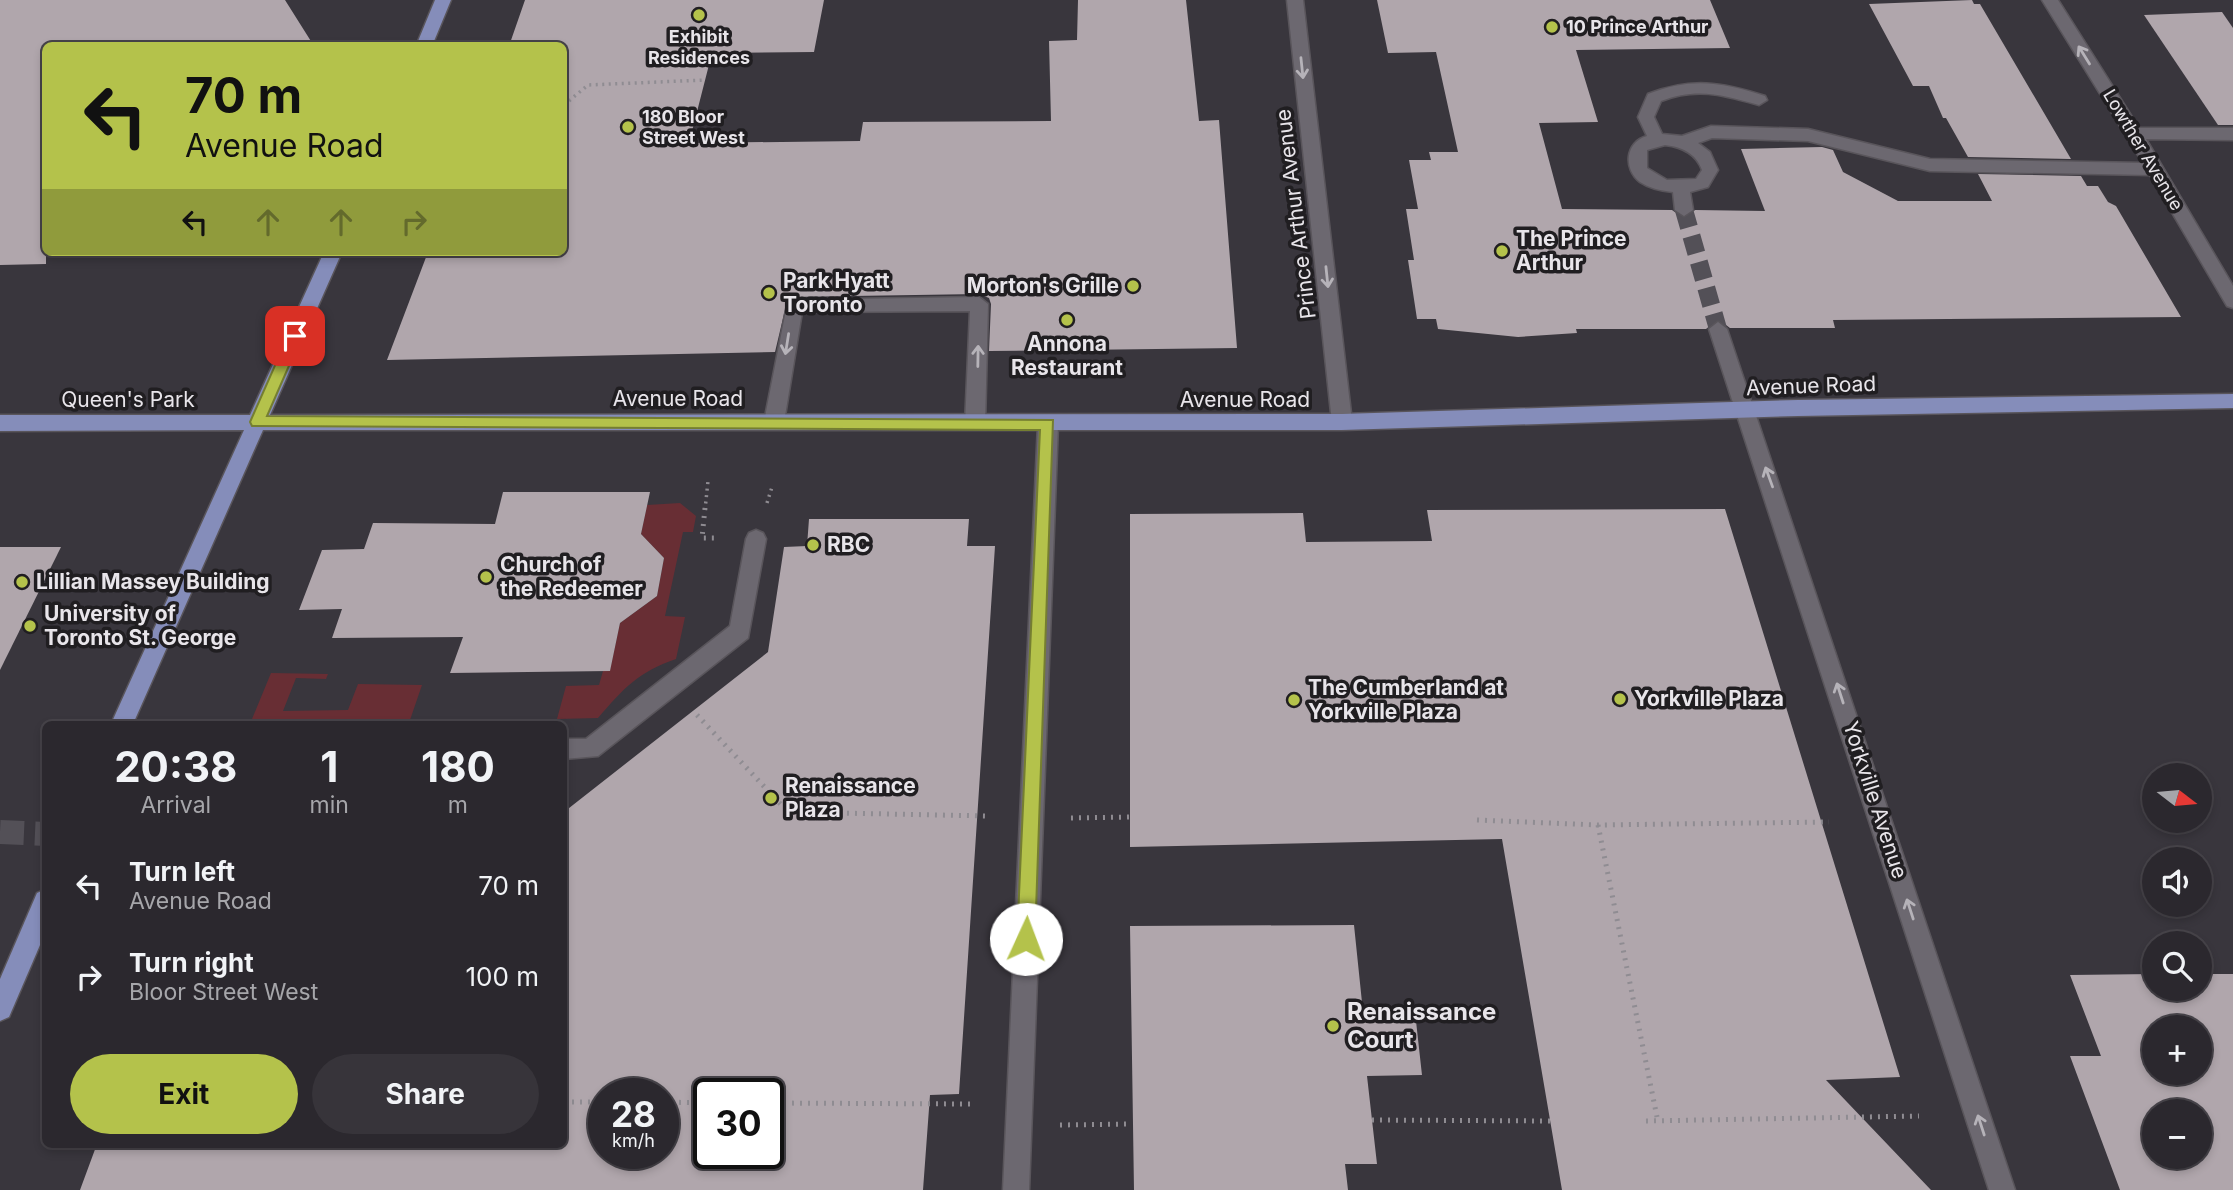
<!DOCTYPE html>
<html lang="en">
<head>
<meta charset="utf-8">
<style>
  :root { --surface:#2b282e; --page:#37343a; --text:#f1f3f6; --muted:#a6a6aa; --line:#47444a; --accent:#b4c24b }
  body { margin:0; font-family:Inter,sans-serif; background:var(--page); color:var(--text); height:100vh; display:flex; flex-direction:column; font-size:26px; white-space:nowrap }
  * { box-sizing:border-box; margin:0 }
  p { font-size:23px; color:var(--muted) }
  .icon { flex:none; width:38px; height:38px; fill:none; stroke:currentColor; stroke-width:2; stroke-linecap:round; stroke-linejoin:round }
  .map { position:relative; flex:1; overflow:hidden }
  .drawer { position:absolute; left:42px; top:721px; width:525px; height:427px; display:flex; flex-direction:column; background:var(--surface); border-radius:10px; box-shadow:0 4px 10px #0003,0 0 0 2px var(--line) }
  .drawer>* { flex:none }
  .top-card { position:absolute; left:42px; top:42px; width:525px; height:214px; border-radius:10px; box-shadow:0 4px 10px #0003,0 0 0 2px var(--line); background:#b4c24b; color:#111; overflow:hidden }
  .needle { width:46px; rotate:106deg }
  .controls { position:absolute; left:2142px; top:763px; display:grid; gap:14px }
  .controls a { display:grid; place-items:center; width:70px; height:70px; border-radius:50%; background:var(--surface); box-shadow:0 4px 10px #0003,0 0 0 2px var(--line); font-size:35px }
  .speed { position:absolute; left:588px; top:1078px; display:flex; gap:14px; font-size:35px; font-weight:700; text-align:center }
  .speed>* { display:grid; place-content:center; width:91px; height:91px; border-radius:50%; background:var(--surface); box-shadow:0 4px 10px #0003,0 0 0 2px var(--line); line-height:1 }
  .speed small { font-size:18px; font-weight:400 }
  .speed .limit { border:4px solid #111; border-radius:10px; background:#fff; color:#111 }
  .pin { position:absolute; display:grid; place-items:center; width:60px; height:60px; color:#fff; margin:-30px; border-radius:14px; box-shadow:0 4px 10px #0006 }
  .me { position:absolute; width:77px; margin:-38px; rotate:2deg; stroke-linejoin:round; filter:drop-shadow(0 0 5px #0008) }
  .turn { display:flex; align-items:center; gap:24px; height:147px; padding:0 28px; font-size:32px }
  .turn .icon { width:91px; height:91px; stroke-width:2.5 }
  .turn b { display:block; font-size:49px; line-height:60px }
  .lanes { display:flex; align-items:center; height:66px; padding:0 28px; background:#0003; justify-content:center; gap:35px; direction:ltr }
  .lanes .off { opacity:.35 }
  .eta { display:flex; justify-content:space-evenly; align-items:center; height:119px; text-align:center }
  .eta b { font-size:42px; font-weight:700; line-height:49px }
  .button { display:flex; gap:14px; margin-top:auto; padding:14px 28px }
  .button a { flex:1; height:80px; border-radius:42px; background:var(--accent); color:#111; font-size:28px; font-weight:700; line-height:80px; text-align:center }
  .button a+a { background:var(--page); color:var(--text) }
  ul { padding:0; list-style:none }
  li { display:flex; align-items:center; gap:21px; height:91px; padding:0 28px }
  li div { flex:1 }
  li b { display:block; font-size:26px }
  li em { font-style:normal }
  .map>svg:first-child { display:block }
  .green { fill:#682e34 }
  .building { fill:#b0a6ac; fill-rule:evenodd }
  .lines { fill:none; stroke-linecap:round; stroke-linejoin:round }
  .minor-tunnel-far1 { stroke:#535057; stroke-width:18; stroke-dasharray:18 9; stroke-linecap:butt }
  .minor-tunnel { stroke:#535057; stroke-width:24; stroke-dasharray:24 11; stroke-linecap:butt }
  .minor-casing { stroke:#59555b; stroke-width:3 }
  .major-casing { stroke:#59555b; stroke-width:3 }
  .path-far1 { stroke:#8f8c92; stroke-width:3.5; stroke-dasharray:2 4.5; stroke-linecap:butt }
  .path { stroke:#8f8c92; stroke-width:5; stroke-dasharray:2 6; stroke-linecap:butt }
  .minor { fill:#6c6870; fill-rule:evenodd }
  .major { fill:#858dba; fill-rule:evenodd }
  .oneway { stroke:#b6b3b9 }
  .route { fill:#b4c24b; stroke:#757e31; stroke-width:2 }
  .poi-dot { fill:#b4c24b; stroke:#201e21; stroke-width:2.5 }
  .labels { text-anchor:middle; stroke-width:7; stroke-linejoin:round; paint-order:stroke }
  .far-poi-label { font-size:18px; font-weight:bold; fill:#e8e5ea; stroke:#201e21; text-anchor:start }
  .far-street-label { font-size:18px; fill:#e8e5ea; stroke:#201e21 }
  .street-label { font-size:21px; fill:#e8e5ea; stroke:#201e21 }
  .poi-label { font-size:21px; font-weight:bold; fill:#e8e5ea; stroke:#201e21; text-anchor:start }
  .near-poi-label { font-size:24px; font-weight:bold; fill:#e8e5ea; stroke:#201e21; text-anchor:start }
</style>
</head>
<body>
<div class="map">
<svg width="2233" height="1190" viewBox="0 0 2233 1190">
  <rect width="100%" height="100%" fill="#39363d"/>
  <g class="green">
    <path d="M680 503 696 516 693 532H683L665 616 685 617 676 659C638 672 624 688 598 718L557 719 566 686 599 685 603 671 610 670 620 623 657 596 664 558 641 534 647 505Z"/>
    <polygon points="271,673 328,674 326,679 296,678 283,711 348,710 358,684 422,685 410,720 252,719"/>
  </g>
  <g class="building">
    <polygon points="0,0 285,0 314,46 46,46 46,264 0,265"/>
    <polygon points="525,0 824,0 814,52 712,53 689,143 860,141 863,122 1051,121 1049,41 1077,40 1078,0 1186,0 1199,121 1219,120 1237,348 989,351 991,304 989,298 979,294 788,297 775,352 387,360 428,252 564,252 564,46 509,46"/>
    <polygon points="1377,0 1710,0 1730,48 1576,50 1598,122 1539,123 1562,209 1672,210 1683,218 1695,210 1765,211 1741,149 1822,147 1833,150 1843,172 1898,201 1992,201 1978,174 2081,176 2087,186 2098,186 2108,202 2116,206 2181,317 1833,320 1835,328 1730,328 1718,319 1706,329 1576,329 1577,333 1518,337 1438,329 1436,319 1417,319 1408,260 1414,260 1406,209 1418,209 1409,160 1431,160 1429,152 1458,152 1436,52 1388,53"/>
    <polygon points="1972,0 1974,4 1980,4 2071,159 1968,157 1946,118 1943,118 1929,86 1913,86 1869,4"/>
    <polygon points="2222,12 2233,28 2233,125 2218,125 2144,15"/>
    <polygon points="503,492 650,492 641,534 664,558 657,596 620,623 610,671 450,673 463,637 332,638 342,609 299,610 322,550 364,549 373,523 495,524"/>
    <polygon points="1725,509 1900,1077 1826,1080 1931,1190 1562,1190 1502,839 1130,847 1130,514 1303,513 1306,542 1432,541 1427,510"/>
    <path d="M809 519H969L967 546H995L959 1094 930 1095 923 1190H80L97 1144H564V812L768 652 784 547 807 546ZM604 1094H663V1153H604ZM709 1094H768V1153H709Z"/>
    <polygon points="0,547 61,547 0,670"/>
    <polygon points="1354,925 1363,1012 1415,1012 1422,1075 1367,1076 1377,1164 1345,1164 1348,1190 1134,1190 1130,926"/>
    <path d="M2154 974V989H2200V974H2233V1190H2120L2070 1056H2101L2070 975ZM2154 1027H2200V1073H2154ZM2154 1111H2200V1157H2154Z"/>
  </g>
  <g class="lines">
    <polyline class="minor-tunnel-far1" points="1684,210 1718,329"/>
    <polyline class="minor-tunnel" points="0,832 46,834"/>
    <g class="minor-casing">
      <g id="minor">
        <polygon points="1287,0 1303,0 1352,422 1349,427 1335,427 1332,422"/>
        <path d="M2042 0H2058L2139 128H2233V140L2146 139 2233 286V308L2227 306 2150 175 1930 171 1808 141 1712 138 1698 143 1710 152 1718 170 1708 187 1690 192 1693 210 1684 216 1675 210 1673 192C1662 191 1649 188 1640 182 1623 169 1625 142 1647 136L1638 117 1648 94C1691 77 1722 82 1765 96L1767 100 1759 105C1723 95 1697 87 1661 101L1654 117 1662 134 1682 136 1711 126 1808 129 1930 159 2143 163ZM1665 145C1682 147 1696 153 1702 170L1696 179 1667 180 1647 168V150Z"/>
        <polygon points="979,297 988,304 985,424 982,429 968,429 965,424 970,311 802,312 784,422 781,427 767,427 764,422 788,300"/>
        <polygon points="1718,322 1727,329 2015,1190 1989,1190 1709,329"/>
        <polygon points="1048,416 1055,419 1058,424 1029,1190 1003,1190 1038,424 1041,419"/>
        <polygon points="756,530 763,533 766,539 748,638 598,756 564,759 564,739 586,739 730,626 746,539 749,533"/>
      </g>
    </g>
    <g class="major-casing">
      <g id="major">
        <polygon points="435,0 451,0 432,46 416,46"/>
        <polygon points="324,252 342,252 270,415 1342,414 1798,400 2233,394 2233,408 1798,416 1342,430 263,430 133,724 111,724 244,430 0,431 0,415 250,415"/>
        <polygon points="46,889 46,931 9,1017 0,1021 0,979 37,893"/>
      </g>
    </g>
    <g class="path-far1">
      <polyline points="564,105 588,85 705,80"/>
      <polyline points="767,503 772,487"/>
      <polyline points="705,510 708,481"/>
    </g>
    <g class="path">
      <polyline points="705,508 702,538 718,538"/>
      <polyline points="697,715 788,812 988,816"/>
      <polyline points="1071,818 1130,817"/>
      <polyline points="1477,820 1598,825 1829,822"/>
      <polyline points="1598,825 1658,1122"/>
      <polyline points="564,1102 604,1102"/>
      <polyline points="663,1102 709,1103"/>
      <polyline points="768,1103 970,1104"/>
      <polyline points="1372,1120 1550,1121"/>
      <polyline points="1646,1121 1919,1116"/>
      <polyline points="1060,1125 1132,1124"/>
    </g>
    <use href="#minor" class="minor"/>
    <use href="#major" class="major"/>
  </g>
  <defs><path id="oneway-shaft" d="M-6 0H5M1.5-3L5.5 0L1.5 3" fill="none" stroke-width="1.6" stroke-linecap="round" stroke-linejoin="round" transform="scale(1.75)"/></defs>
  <g class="oneway">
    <use href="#oneway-shaft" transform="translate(2084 55) rotate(-122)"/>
    <use href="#oneway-shaft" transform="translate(1302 68) rotate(84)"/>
    <use href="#oneway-shaft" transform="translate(1327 277) rotate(84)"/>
    <use href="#oneway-shaft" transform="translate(787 344) rotate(99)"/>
    <use href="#oneway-shaft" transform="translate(978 356) rotate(-89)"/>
    <use href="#oneway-shaft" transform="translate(1769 477) rotate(-110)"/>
    <use href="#oneway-shaft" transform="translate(1840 693) rotate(-108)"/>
    <use href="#oneway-shaft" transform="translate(1910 909) rotate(-108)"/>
    <use href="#oneway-shaft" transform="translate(1981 1125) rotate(-108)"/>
  </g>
  <polygon class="route" points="295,330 302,336 267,416 1053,420 1035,939 1033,946 1026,948 1020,946 1017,939 1040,430 252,426 250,422 288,336"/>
  <g class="poi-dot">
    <circle cx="699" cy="15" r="7"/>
    <circle cx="1552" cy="27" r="7"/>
    <circle cx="628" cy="127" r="7"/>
    <circle cx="1502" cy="251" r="7"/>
    <circle cx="1133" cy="286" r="7"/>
    <circle cx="769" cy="293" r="7"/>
    <circle cx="1067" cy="320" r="7"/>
    <circle cx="813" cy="545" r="7"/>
    <circle cx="486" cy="577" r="7"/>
    <circle cx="22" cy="582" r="7"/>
    <circle cx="30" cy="626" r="7"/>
    <circle cx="1620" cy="699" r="7"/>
    <circle cx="1294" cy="700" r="7"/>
    <circle cx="771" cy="798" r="7"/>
    <circle cx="1333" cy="1026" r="7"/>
  </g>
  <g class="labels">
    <g class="far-poi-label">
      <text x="1566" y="33">10 Prince Arthur</text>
      <text x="699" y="43" text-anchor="middle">Exhibit<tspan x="699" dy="21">Residences</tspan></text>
      <text x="642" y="123">180 Bloor<tspan x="642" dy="21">Street West</tspan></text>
    </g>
    <g class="far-street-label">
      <text transform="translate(2143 150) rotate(59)" y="6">Lowther Avenue</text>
    </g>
    <g class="street-label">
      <text transform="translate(1296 214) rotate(-97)" y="7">Prince Arthur Avenue</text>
      <text transform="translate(1811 386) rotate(-2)" y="7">Avenue Road</text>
      <text x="678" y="406">Avenue Road</text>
      <text x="128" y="407">Queen's Park</text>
      <text x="1245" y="407">Avenue Road</text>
      <text transform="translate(1875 800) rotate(72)" y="7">Yorkville Avenue</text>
    </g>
    <g class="poi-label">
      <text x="1516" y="246">The Prince<tspan x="1516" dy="24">Arthur</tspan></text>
      <text x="783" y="288">Park Hyatt<tspan x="783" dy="24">Toronto</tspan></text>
      <text x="1119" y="293" text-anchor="end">Morton's Grille</text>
      <text x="1067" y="351" text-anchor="middle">Annona<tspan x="1067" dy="24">Restaurant</tspan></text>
      <text x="827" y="552">RBC</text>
      <text x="500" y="572">Church of<tspan x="500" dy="24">the Redeemer</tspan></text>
      <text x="36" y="589">Lillian Massey Building</text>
      <text x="44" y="621">University of<tspan x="44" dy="24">Toronto St. George</tspan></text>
      <text x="1308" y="695">The Cumberland at<tspan x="1308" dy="24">Yorkville Plaza</tspan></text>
      <text x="1634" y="706">Yorkville Plaza</text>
      <text x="785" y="793">Renaissance<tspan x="785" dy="24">Plaza</tspan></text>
    </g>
    <g class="near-poi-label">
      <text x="1347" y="1020">Renaissance<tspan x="1347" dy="28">Court</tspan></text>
    </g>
  </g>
</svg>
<div class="controls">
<a><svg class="needle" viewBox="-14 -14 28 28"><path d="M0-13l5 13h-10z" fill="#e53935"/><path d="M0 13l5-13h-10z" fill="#a6a6aa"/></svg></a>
<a><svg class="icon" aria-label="sound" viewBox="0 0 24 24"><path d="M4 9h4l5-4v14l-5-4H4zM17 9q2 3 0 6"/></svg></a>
<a><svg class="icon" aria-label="search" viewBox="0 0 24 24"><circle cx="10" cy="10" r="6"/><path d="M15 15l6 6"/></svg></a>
<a>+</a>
<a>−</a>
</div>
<div class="speed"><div>28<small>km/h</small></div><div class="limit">30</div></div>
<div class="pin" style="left:295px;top:336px;background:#d93025"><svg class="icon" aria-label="arrive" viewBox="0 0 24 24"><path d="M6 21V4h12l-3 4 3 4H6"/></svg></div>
<svg class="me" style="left:1026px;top:939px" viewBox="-20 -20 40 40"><circle r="19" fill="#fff"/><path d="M0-13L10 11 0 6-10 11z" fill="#b4c24b"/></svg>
<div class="top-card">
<div class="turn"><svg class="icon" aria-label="left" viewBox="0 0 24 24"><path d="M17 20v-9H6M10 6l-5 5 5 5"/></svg><div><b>70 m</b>Avenue Road</div></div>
<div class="lanes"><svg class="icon" aria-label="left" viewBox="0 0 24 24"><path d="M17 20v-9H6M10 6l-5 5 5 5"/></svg><svg class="icon off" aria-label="ahead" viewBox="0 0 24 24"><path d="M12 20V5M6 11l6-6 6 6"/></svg><svg class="icon off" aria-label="ahead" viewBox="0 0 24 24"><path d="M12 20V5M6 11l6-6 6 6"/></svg><svg class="icon off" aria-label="right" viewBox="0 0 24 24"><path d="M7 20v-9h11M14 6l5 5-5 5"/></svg></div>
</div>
<section class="drawer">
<div class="eta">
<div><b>20:38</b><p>Arrival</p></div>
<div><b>1</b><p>min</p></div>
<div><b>180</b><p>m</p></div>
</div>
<ul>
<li><svg class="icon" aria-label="left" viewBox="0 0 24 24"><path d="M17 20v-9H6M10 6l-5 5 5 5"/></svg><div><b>Turn left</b><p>Avenue Road</p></div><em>70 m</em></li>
<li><svg class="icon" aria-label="right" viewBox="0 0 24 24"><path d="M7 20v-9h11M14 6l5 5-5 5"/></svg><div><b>Turn right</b><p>Bloor Street West</p></div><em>100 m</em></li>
</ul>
<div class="button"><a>Exit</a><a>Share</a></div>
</section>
</div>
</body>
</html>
